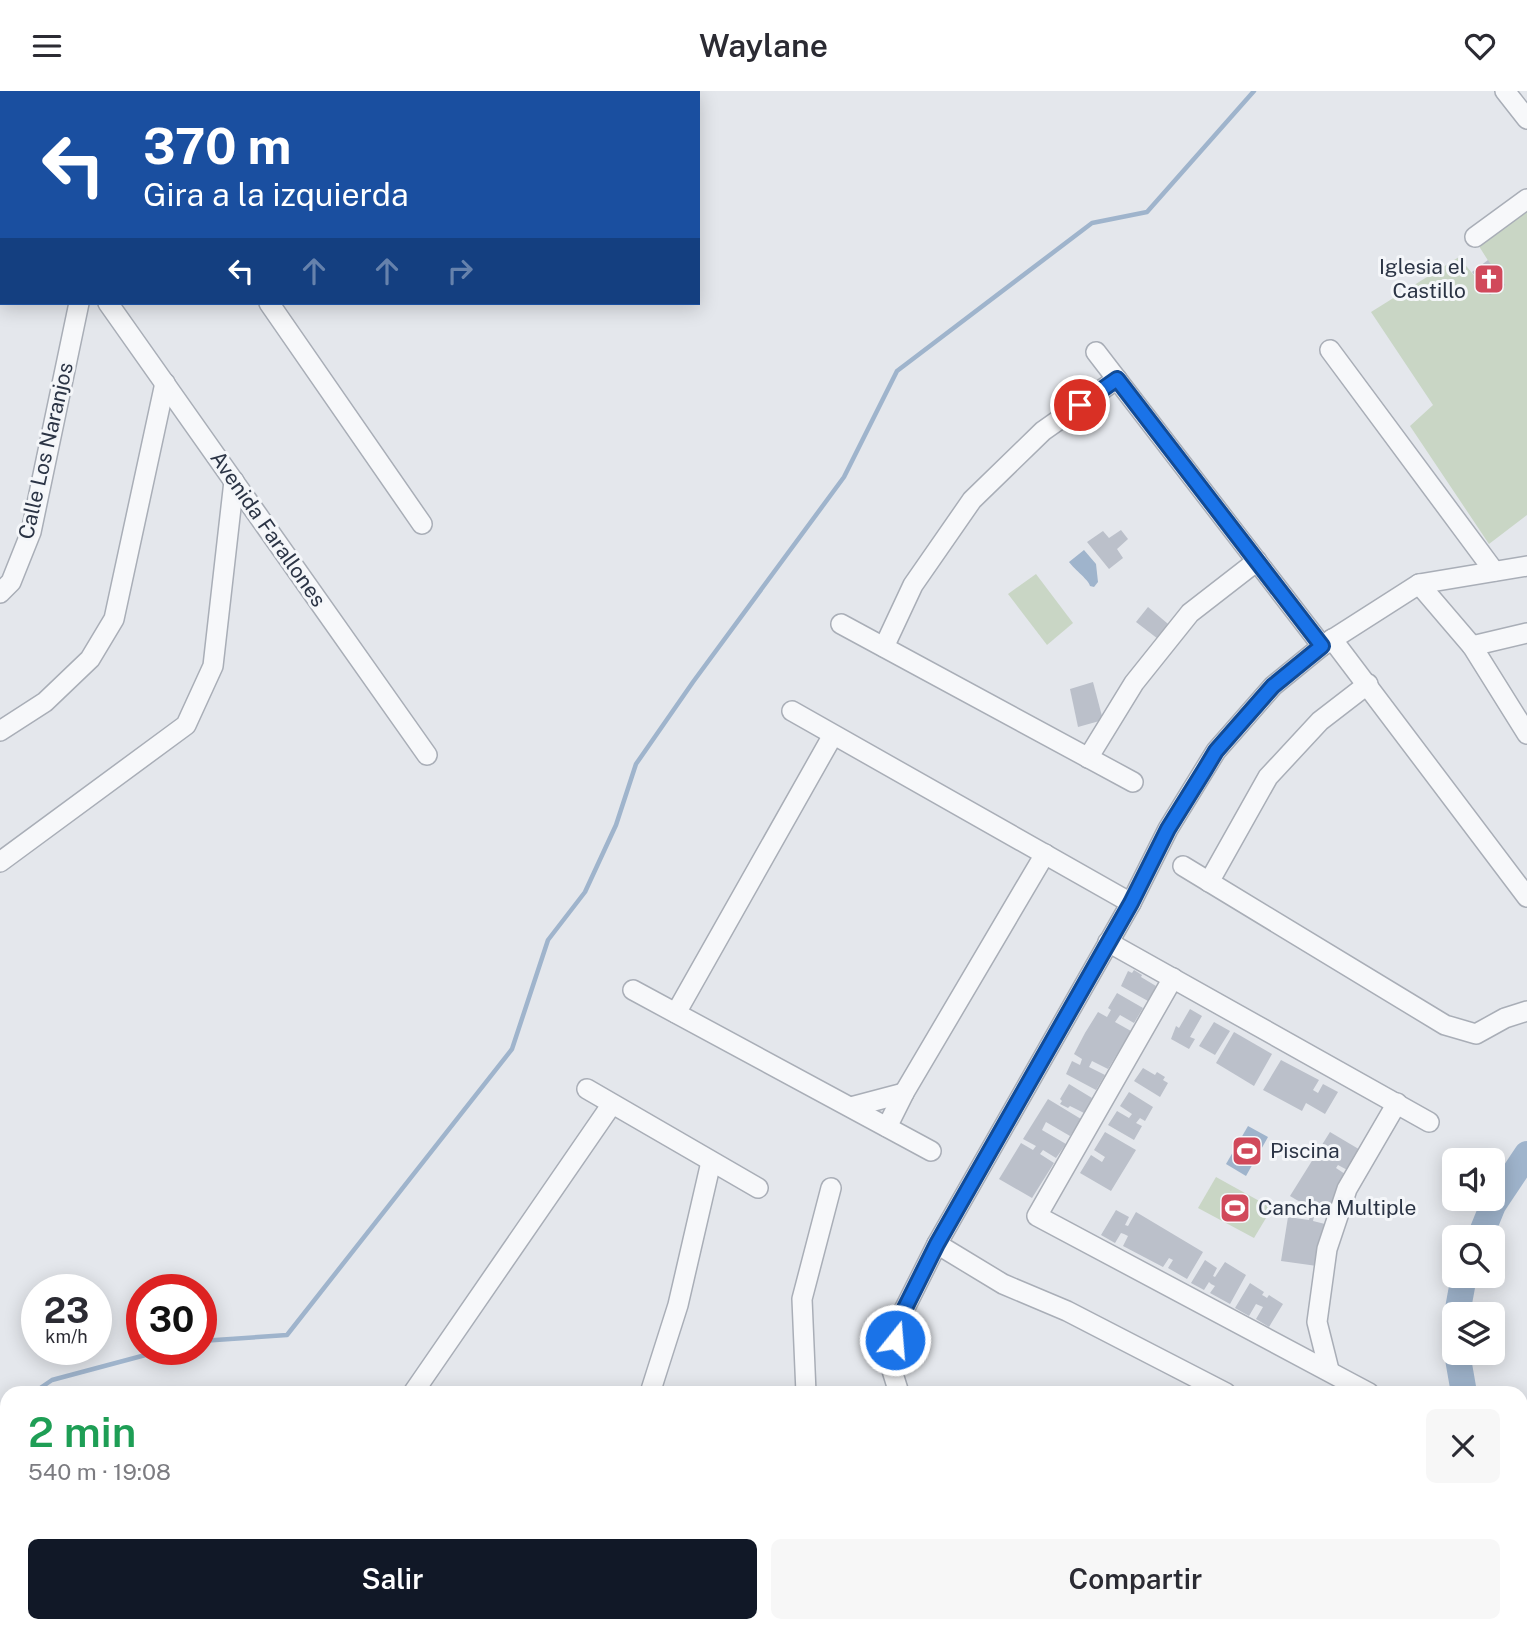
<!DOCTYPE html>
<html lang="es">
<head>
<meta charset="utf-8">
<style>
  :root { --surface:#fff; --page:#f7f7f7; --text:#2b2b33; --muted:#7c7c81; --accent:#111827 }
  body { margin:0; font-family:"Public Sans",sans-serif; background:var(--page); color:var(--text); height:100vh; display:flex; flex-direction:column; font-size:26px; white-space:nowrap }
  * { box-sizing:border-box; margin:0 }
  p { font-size:23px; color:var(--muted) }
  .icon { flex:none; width:38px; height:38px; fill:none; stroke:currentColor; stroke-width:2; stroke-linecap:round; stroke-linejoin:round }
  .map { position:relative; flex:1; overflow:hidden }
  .details { position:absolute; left:0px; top:1295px; width:1528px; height:247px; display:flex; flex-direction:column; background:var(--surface); border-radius:21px 21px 0 0; box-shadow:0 4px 18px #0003 }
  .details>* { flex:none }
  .top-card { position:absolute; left:0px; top:0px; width:700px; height:214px; box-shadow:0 4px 18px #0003; background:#1a4fa0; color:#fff; overflow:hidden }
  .controls { position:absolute; left:1442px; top:1057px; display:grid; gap:14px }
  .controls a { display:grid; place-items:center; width:63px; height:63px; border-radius:10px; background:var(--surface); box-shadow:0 4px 18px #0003; font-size:35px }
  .speed { position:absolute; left:21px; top:1183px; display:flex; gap:14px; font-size:35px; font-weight:700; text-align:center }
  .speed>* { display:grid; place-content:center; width:91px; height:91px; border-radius:50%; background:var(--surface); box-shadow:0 4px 18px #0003; line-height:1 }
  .speed small { font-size:18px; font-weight:400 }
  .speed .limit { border:10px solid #d22; background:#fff; color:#111 }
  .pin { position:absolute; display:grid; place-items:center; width:60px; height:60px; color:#fff; margin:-30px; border:4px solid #fff; border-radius:50%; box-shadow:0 2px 7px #0007 }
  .me { position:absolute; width:77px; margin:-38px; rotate:17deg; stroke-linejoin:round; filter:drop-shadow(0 0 5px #0008) }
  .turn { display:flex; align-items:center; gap:24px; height:147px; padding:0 28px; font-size:32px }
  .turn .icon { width:91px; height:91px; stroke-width:2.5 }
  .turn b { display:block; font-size:49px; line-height:60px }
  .lanes { display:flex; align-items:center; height:66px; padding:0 28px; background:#0003; justify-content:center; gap:35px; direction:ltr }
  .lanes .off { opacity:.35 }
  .round { display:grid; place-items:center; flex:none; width:74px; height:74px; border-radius:10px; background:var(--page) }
  .overview { display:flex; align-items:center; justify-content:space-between; height:119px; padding:0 28px }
  h1 { font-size:42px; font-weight:600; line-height:52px; color:#1e9e55 }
  .primary-button { display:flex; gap:14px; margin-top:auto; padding:14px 28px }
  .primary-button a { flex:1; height:80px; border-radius:10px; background:var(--accent); color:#fff; font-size:28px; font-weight:600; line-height:80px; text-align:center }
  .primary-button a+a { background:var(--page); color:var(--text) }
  header { display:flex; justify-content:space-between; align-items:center; height:91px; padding:0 28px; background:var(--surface); font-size:32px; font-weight:600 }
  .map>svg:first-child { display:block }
  .green { fill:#c9d6c5 }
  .water { fill:#9fb4cc }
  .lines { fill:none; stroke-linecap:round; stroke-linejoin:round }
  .stream { stroke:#9fb4cc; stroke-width:4.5 }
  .river { stroke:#9fb4cc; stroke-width:26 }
  .building { fill:#bbc0ca }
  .minor-casing { stroke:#a9aeb7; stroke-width:22 }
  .minor { stroke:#f7f8fa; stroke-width:19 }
  .route-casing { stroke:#114b97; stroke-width:18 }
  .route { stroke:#1a73e8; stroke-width:12 }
  .labels { text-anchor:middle; stroke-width:6; stroke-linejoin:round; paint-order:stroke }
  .poi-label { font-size:21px; fill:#2b3445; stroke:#f4f6f9; text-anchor:start }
  .street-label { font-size:21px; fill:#2b3445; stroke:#f4f6f9 }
</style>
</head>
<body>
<header><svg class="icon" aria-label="menu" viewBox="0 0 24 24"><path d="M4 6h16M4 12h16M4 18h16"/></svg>Waylane<svg class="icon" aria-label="heart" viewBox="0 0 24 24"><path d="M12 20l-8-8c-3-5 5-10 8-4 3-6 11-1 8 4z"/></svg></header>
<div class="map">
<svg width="1527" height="1541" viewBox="0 0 1527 1541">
  <rect width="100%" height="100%" fill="#e4e7ec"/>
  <g class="green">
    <polygon points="1527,115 1527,424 1489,453 1410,335 1433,314 1371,221 1459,166 1489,203 1504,195 1477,152"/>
    <polygon points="1036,483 1073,532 1047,554 1008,503"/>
    <polygon points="1216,1086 1272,1117 1254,1147 1198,1117"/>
  </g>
  <g class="water">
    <path d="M1084 459 1096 473 1098 491 1094 496 1090 495C1089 489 1075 479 1069 471Z"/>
    <polygon points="1248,1035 1268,1046 1246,1085 1226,1073"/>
  </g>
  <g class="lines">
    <g class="stream">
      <polyline points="201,1250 287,1244 512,958 548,849 585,801 616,734 636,673 693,591 844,386 897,280 1092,132 1147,121 1254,0"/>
      <polyline points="33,1302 52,1289 168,1258"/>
      <polyline points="0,1326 7,1321"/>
    </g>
    <g class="river">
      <polyline points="1480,1146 1493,1114 1527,1063"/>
      <polyline points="1457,1223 1464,1185"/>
      <polyline points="1457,1262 1464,1302"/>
      <polyline points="1521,1380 1527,1386"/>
      <polyline points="1521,1529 1527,1518"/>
    </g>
  </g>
  <g class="building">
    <polygon points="1488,169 1505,194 1490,204 1472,181"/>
    <polygon points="1121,439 1128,448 1117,458 1123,467 1109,478 1087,451 1103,440 1109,447"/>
    <polygon points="1148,516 1174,538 1162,551 1136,531"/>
    <polygon points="1093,591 1103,629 1078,636 1070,598"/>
    <polygon points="1134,879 1142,884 1141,886 1156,895 1148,910 1121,895 1128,880 1132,882"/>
    <polygon points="1117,902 1143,917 1134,932 1120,924 1115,931 1131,940 1108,978 1092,970 1089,976 1105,984 1096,999 1066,983 1072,970 1080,974 1082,968 1074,963 1085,942 1098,921 1107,926 1111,919 1108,917"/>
    <polygon points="1190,918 1202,925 1190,946 1195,948 1189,958 1171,948 1176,935 1179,937"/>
    <polygon points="1214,931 1230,940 1215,964 1199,955"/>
    <polygon points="1234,941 1272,963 1254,995 1216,972"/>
    <polygon points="1281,969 1319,989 1313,999 1318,1002 1323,993 1338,1001 1325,1023 1306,1012 1302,1020 1263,999"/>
    <polygon points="1143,977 1155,984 1157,981 1165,986 1163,989 1168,992 1160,1006 1134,990"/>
    <polygon points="1069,993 1092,1007 1084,1022 1070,1015 1068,1017 1060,1013 1062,1010 1060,1008"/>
    <polygon points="1129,1001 1153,1016 1145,1030 1140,1027 1136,1032 1142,1035 1134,1049 1108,1034 1117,1020 1129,1027 1132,1023 1120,1015"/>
    <polygon points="1048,1008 1081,1028 1070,1045 1046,1031 1042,1039 1066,1053 1056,1067 1043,1059 1040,1063 1054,1072 1032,1107 999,1088 1021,1052 1033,1059 1036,1055 1023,1048"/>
    <polygon points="1105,1041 1136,1059 1111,1100 1080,1082 1091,1064 1102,1071 1105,1066 1094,1059"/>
    <polygon points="1330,1041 1362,1060 1351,1081 1338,1074 1336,1077 1348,1085 1325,1124 1312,1117 1309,1121 1298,1115 1300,1111 1290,1105"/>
    <polygon points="1116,1119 1129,1126 1125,1134 1128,1135 1136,1121 1203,1161 1187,1188 1168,1177 1173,1169 1169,1167 1163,1176 1123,1155 1128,1145 1124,1143 1121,1142 1115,1152 1101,1144"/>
    <polygon points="1310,1125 1314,1126 1313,1130 1325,1133 1317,1175 1281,1170 1288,1126 1309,1129"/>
    <polygon points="1205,1169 1217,1177 1213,1185 1215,1186 1225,1171 1246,1184 1230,1213 1210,1202 1215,1195 1211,1193 1209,1191 1204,1199 1191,1192"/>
    <polygon points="1250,1192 1264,1201 1262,1204 1264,1205 1267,1207 1269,1204 1283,1213 1269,1236 1256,1228 1263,1216 1256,1213 1249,1225 1235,1217"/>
  </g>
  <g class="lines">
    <g class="minor-casing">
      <g id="minor">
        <polyline points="122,0 123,2"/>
        <polyline points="288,0 289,2"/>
        <polyline points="1505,0 1527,28"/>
        <polyline points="553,2 556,0"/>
        <polyline points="0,66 2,69"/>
        <polyline points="1475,146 1527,108"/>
        <polyline points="108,212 427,664"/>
        <polyline points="269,212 422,433"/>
        <polyline points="1330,259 1494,480"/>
        <polyline points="1096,261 1322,555"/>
        <polyline points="1419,493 1472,555 1527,643"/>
        <polyline points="0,502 11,491 31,441 79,212"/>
        <polyline points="841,533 1133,691"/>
        <polyline points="1332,548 1527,806"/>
        <polyline points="1472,555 1527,542"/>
        <polyline points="884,556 913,494 972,409 1043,340 1117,288"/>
        <polyline points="792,620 1131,812"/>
        <polyline points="0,640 45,611 90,568 114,528 165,292"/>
        <polyline points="1088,667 1134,592 1190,522 1257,470"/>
        <polyline points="0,771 186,634 213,575 234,390"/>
        <polyline points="1183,775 1445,934 1476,943 1505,927 1527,920"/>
        <polyline points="1209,791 1268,686 1320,630 1368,593"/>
        <polyline points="1108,851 1429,1031"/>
        <polyline points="1173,887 1037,1125 1369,1302"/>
        <polyline points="633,899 931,1060"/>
        <polyline points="676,922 833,644"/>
        <polyline points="587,998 758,1097"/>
        <polyline points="851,1016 904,1002"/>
        <polyline points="887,1036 904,1002 1045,763"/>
        <polyline points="937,1153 1003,1193 1067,1220 1226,1302"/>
        <polyline points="1329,1279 1317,1231 1327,1158 1347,1098 1397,1012"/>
        <polyline points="413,1302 612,1013"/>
        <polyline points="650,1302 678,1214 711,1071"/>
        <polyline points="806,1302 802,1208 831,1097"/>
        <polyline points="899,1302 890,1273 901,1225 937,1153 1131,812 1168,738 1216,660 1273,595 1322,555 1419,493 1527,475"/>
        <polyline points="0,1480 7,1476"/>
        <polyline points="69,1535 70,1541"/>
        <polyline points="201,1535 202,1541"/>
        <polyline points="312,1535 313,1541"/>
        <polyline points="977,1535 977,1541"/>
        <polyline points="520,1541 523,1535"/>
        <polyline points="662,1541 666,1535"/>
        <polyline points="889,1541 889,1535"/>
      </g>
    </g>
    <use href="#minor" class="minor"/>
  </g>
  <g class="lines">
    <g class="route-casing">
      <polyline id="route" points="895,1249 901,1225 937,1153 1131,812 1168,738 1204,680 1216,660 1273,595 1322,555 1117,288 1080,314"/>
    </g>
    <use href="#route" class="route"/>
  </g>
  <defs>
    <g id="church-square" transform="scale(1.575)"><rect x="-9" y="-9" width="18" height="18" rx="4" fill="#d1495b" stroke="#f4f6f9"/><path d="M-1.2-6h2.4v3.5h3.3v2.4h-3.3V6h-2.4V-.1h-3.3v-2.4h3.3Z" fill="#fff"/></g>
    <g id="stadium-square" transform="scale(1.575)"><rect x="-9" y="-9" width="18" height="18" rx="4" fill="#d1495b" stroke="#f4f6f9"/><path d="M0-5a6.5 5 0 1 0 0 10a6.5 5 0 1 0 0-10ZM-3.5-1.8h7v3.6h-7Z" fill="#fff"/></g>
  </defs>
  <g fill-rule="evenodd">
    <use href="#church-square" x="1489" y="188"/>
    <use href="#stadium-square" x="1247" y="1060"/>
    <use href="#stadium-square" x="1235" y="1117"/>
  </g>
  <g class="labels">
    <g class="poi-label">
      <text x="1466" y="183" text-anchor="end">Iglesia el<tspan x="1466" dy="24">Castillo</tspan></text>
      <text x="1270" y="1067">Piscina</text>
      <text x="1258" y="1124">Cancha Multiple</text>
    </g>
    <g class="street-label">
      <text transform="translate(46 360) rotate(-77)" y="7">Calle Los Naranjos</text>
      <text transform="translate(268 438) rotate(55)" y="7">Avenida Farallones</text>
    </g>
  </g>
</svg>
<div class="controls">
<a><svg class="icon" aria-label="sound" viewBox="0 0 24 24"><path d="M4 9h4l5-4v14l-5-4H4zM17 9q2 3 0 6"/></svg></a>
<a><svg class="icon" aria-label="search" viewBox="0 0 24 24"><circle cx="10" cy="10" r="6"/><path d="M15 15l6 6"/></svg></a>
<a><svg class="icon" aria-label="layers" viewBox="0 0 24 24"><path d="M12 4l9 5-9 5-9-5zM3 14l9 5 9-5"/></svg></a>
</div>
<div class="speed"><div>23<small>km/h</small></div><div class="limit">30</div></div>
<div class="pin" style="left:1080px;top:314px;background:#d93025"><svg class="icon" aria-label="arrive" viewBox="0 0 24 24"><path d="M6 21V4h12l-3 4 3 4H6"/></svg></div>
<svg class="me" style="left:895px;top:1249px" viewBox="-20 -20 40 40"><circle r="17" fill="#1a73e8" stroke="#fff" stroke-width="3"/><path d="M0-11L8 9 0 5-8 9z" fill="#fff"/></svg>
<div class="top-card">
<div class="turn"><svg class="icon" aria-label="left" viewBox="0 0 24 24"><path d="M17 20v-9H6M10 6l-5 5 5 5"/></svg><div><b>370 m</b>Gira a la izquierda</div></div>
<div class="lanes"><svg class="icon" aria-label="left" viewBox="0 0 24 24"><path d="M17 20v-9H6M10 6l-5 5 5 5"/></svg><svg class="icon off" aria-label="ahead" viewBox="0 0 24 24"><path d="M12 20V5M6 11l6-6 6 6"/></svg><svg class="icon off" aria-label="ahead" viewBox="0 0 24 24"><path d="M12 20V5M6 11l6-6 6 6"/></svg><svg class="icon off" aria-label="right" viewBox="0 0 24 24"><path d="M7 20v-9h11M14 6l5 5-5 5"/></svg></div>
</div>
<section class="details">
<div class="overview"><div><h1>2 min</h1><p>540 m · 19:08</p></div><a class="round"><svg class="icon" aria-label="close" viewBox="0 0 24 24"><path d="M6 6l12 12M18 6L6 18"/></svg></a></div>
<div class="primary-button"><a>Salir</a><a>Compartir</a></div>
</section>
</div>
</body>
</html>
